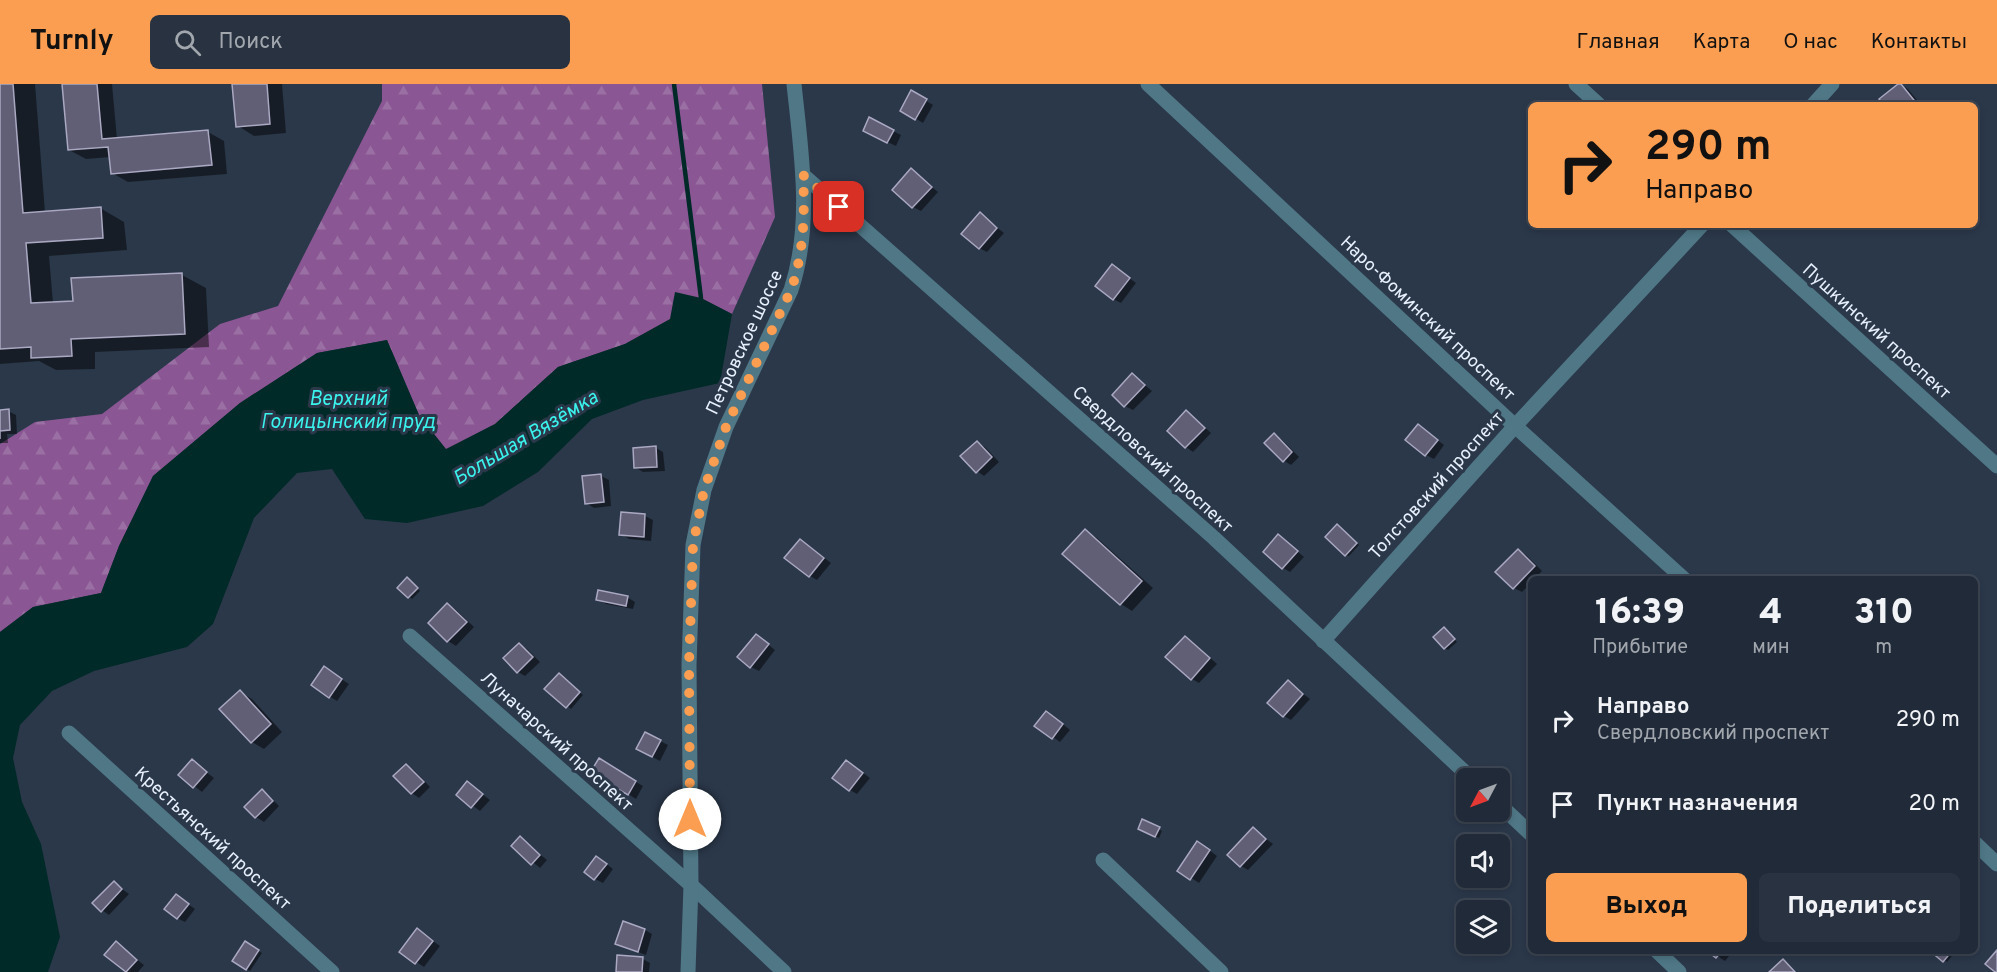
<!DOCTYPE html>
<html lang="ru">
<head>
<meta charset="utf-8">
<style>
  :root { --surface:#202a38; --page:#283240; --text:#f1f3f6; --muted:#a2a7ae; --line:#3d4653; --accent:#fb9e51 }
  body { margin:0; font-family:Overpass,sans-serif; background:var(--page); color:var(--text); height:100vh; display:flex; flex-direction:column; font-size:22px; white-space:nowrap }
  * { box-sizing:border-box; margin:0 }
  p { font-size:20px; color:var(--muted) }
  .icon { flex:none; width:33px; height:33px; fill:none; stroke:currentColor; stroke-width:2; stroke-linecap:round; stroke-linejoin:round }
  .map { position:relative; flex:1; overflow:hidden }
  .side { position:absolute; left:1528px; top:492px; width:450px; height:378px; display:flex; flex-direction:column; background:var(--surface); border-radius:9px; box-shadow:0 3px 9px #0003,0 0 0 2px var(--line) }
  .side>* { flex:none }
  .guide { position:absolute; left:1528px; top:18px; width:450px; height:126px; border-radius:9px; box-shadow:0 3px 9px #0003,0 0 0 2px var(--line); background:#fb9e51; color:#111; overflow:hidden }
  .needle { width:39px; rotate:229deg }
  .fabs { position:absolute; left:1456px; top:684px; display:grid; gap:12px }
  .fabs a { display:grid; place-items:center; width:54px; height:54px; border-radius:9px; background:var(--surface); box-shadow:0 3px 9px #0003,0 0 0 2px var(--line); font-size:30px }
  .pin { position:absolute; display:grid; place-items:center; width:51px; height:51px; color:#fff; margin:-26px; border-radius:12px; box-shadow:0 3px 9px #0006 }
  .me { position:absolute; width:66px; margin:-33px; rotate:0deg; stroke-linejoin:round; filter:drop-shadow(0 0 4px #0008) }
  .turn { display:flex; align-items:center; gap:21px; height:126px; padding:0 18px; font-size:27px }
  .turn .icon { width:78px; height:78px; stroke-width:2.5 }
  .turn b { display:block; font-size:42px; line-height:51px }
  .eta { display:flex; justify-content:space-evenly; align-items:center; height:102px; text-align:center }
  .eta b { font-size:36px; font-weight:800; line-height:42px }
  .cta { display:flex; gap:12px; margin-top:auto; padding:12px 18px }
  .cta a { flex:1; height:69px; border-radius:9px; background:var(--accent); color:#111; font-size:24px; font-weight:800; line-height:69px; text-align:center }
  .cta a+a { background:var(--page); color:var(--text) }
  ul { padding:0; list-style:none }
  li { display:flex; align-items:center; gap:18px; height:84px; padding:0 18px }
  li div { flex:1 }
  li b { display:block; font-size:22px }
  li em { font-style:normal }
  header { display:flex; align-items:center; gap:36px; box-sizing:border-box; height:84px; padding:0 30px; background:var(--accent); color:#111 }
  header strong { font-size:28px }
  nav { display:flex; gap:33px; margin-inline-start:auto; font-size:21px }
  .search { width:420px; height:54px; background:var(--page); display:flex; align-items:center; gap:15px; box-sizing:border-box; padding:0 21px; border-radius:9px; color:var(--muted); font-size:22px }
  .map>svg:first-child { display:block }
  .forest { fill:url(#forest-firs) }
  .water { fill:#002a28 }
  .shadow { fill:#0007 }
  .lines { fill:none; stroke-linecap:round; stroke-linejoin:round }
  .stream { stroke:#002a28; stroke-width:4.5 }
  .building { fill:#615f76; stroke:#aaa8c2; stroke-width:1.5 }
  .minor { stroke:#4f7786; stroke-width:15 }
  .route { stroke:#fb9e51; stroke-width:10; stroke-dasharray:0 18 }
  .labels { text-anchor:middle; stroke-width:6; stroke-linejoin:round; paint-order:stroke }
  .street-label { font-size:18px; fill:#e7f0fc; stroke:#2b384a }
  .water-label { font-size:20px; font-style:italic; fill:#3af3ed; stroke:#2b384a }
</style>
</head>
<body>
<header>
<strong>Turnly</strong>
<div class="search"><svg class="icon" aria-label="search" viewBox="0 0 24 24"><circle cx="10" cy="10" r="6"/><path d="M15 15l6 6"/></svg>Поиск</div>
<nav><a>Главная</a><a>Карта</a><a>О нас</a><a>Контакты</a></nav>
</header>
<div class="map">
<svg width="1997" height="888" viewBox="0 0 1997 888">
  <defs>
    <pattern id="forest-firs" width="22" height="20" patternUnits="userSpaceOnUse" patternTransform="scale(1.5)"><rect width="22" height="20" fill="#8a5693"/><path d="M5 1l3.5 6h-7zM16 11l3.5 6h-7z" fill="#9a6fa3"/></pattern>
  </defs>
  <rect width="100%" height="100%" fill="#2b384a"/>
  <polygon class="forest" points="382,0 762,0 775,133 732,230 701,214 671,235 625,260 558,283 495,340 446,366 419,331 387,256 317,269 240,319 153,392 119,462 101,509 33,523 0,548 0,360 35,338 102,330 220,240 278,222 382,17"/>
  <polygon class="water" points="675,208 701,214 732,230 720,299 643,316 592,335 538,388 483,422 407,439 365,435 332,385 297,389 254,434 213,540 187,563 94,587 52,607 20,641 13,674 22,718 41,760 60,853 48,888 0,888 0,548 33,523 101,509 119,462 153,392 240,319 317,269 387,256 419,331 446,365 495,340 558,283 625,260 670,235"/>
  <g class="shadow">
    <polygon points="0,0 35,0 45,128 100,124 124,138 127,166 49,172 53,219 74,218 73,196 182,191 206,204 209,263 95,268 95,285 56,286 39,277 0,280"/>
    <polygon points="64,0 112,0 117,55 208,48 224,57 227,90 128,98 112,89 111,73 86,75 69,66"/>
    <polygon points="234,0 282,0 286,49 254,52 238,42"/>
    <polygon points="1900,0 1908,5 1921,21 1886,21"/>
    <polygon points="912,8 933,21 923,39 902,26"/>
    <polygon points="893,47 901,51 896,62 872,51"/>
    <polygon points="911,86 938,108 921,127 913,123 894,105"/>
    <polygon points="980,130 1004,149 987,168 979,164"/>
    <polygon points="1120,187 1136,199 1121,219 1113,215"/>
    <polygon points="1133,291 1152,307 1133,326 1125,322"/>
    <polygon points="0,327 8,327 16,331 17,350 7,350 8,359 0,359"/>
    <polygon points="1186,328 1194,333 1211,349 1193,368 1186,363"/>
    <polygon points="1426,347 1444,361 1434,375 1426,371"/>
    <polygon points="1274,351 1282,356 1299,373 1291,381 1283,376"/>
    <polygon points="977,359 985,363 999,378 984,392 977,387"/>
    <polygon points="656,364 663,368 665,387 643,388 635,383"/>
    <polygon points="601,392 609,396 611,422 594,424 586,419"/>
    <polygon points="623,430 645,432 653,436 651,457 629,455 621,450"/>
    <polygon points="1341,444 1359,461 1349,472 1345,471"/>
    <polygon points="1085,447 1097,454 1153,504 1132,527 1121,520"/>
    <polygon points="1279,452 1304,473 1290,488 1283,484"/>
    <polygon points="808,461 831,479 817,496 810,492"/>
    <polygon points="1518,467 1526,471 1542,487 1534,495 1532,495 1532,498 1522,508 1514,504"/>
    <polygon points="410,497 420,507 412,515 399,504"/>
    <polygon points="627,513 635,518 633,525 606,520 598,515"/>
    <polygon points="448,521 455,525 474,543 456,562 448,557 430,539"/>
    <polygon points="1447,547 1457,558 1448,566 1445,564"/>
    <polygon points="1185,554 1193,558 1217,580 1199,599 1192,595"/>
    <polygon points="764,557 775,566 759,587 751,583"/>
    <polygon points="519,561 527,565 540,578 525,592 518,588"/>
    <polygon points="332,589 349,600 337,617 329,612"/>
    <polygon points="562,593 583,611 571,625 547,605"/>
    <polygon points="1288,598 1310,615 1291,636 1284,632"/>
    <polygon points="240,608 252,615 282,648 264,665 252,658"/>
    <polygon points="1054,633 1070,646 1060,658 1036,641"/>
    <polygon points="660,657 668,661 660,677 645,669"/>
    <polygon points="599,676 643,702 636,715 592,688"/>
    <polygon points="192,677 214,694 202,708 180,691"/>
    <polygon points="406,681 414,686 430,703 419,714 412,709"/>
    <polygon points="854,682 870,694 857,710 850,706"/>
    <polygon points="468,699 490,716 480,727 458,711"/>
    <polygon points="262,707 269,712 279,722 264,738 256,733 246,723"/>
    <polygon points="1143,737 1162,747 1159,754 1140,744"/>
    <polygon points="1253,745 1273,760 1248,786 1241,782"/>
    <polygon points="520,754 547,776 540,784 513,762"/>
    <polygon points="1205,763 1217,772 1199,799 1179,786"/>
    <polygon points="604,778 613,785 603,799 595,795"/>
    <polygon points="114,799 129,810 109,831 102,826"/>
    <polygon points="177,812 195,825 185,838 177,834"/>
    <polygon points="645,846 652,850 646,871 617,860"/>
    <polygon points="425,851 440,862 424,883 401,868"/>
    <polygon points="116,859 144,881 138,888 127,888 106,871"/>
    <polygon points="246,859 262,869 250,887 234,877"/>
    <polygon points="1710,867 1733,867 1725,877"/>
    <polygon points="1932,867 1956,867 1947,878"/>
    <polygon points="643,875 650,879 649,888 617,888"/>
  </g>
  <g class="lines">
    <polyline class="stream" points="674,0 701,214"/>
  </g>
  <g class="building">
    <polygon points="0,0 13,0 23,129 101,123 103,154 26,159 31,219 73,217 71,194 182,189 185,250 71,255 72,272 31,274 31,263 0,265"/>
    <polygon points="62,0 97,0 102,55 208,46 212,81 111,90 108,63 68,66"/>
    <polygon points="232,0 267,0 270,40 236,43"/>
    <polygon points="1898,0 1901,0 1918,21 1884,21 1879,15"/>
    <polygon points="911,6 927,15 915,36 900,27"/>
    <polygon points="869,33 894,46 887,59 863,47"/>
    <polygon points="911,84 932,103 912,124 892,106"/>
    <polygon points="980,128 997,144 979,165 961,150"/>
    <polygon points="1112,180 1130,194 1113,216 1095,202"/>
    <polygon points="1132,289 1145,301 1124,323 1112,311"/>
    <polygon points="9,325 10,346 0,347 0,355 0,326"/>
    <polygon points="1186,326 1205,344 1185,364 1167,347"/>
    <polygon points="1418,340 1438,356 1425,372 1405,356"/>
    <polygon points="1274,349 1292,368 1283,378 1264,359"/>
    <polygon points="977,357 992,373 976,389 960,372"/>
    <polygon points="656,362 657,383 634,384 633,364"/>
    <polygon points="601,390 604,418 585,420 582,392"/>
    <polygon points="621,428 645,430 644,453 619,451"/>
    <polygon points="1337,440 1357,459 1345,472 1325,453"/>
    <polygon points="1085,445 1142,497 1120,521 1062,470"/>
    <polygon points="1278,450 1298,467 1282,485 1263,468"/>
    <polygon points="800,455 824,474 809,493 784,474"/>
    <polygon points="1518,465 1535,482 1513,505 1495,488"/>
    <polygon points="407,493 418,504 408,514 397,504"/>
    <polygon points="598,506 628,512 626,522 596,516"/>
    <polygon points="447,519 467,538 447,558 428,539"/>
    <polygon points="1444,543 1455,555 1444,565 1433,553"/>
    <polygon points="756,550 769,560 750,584 737,573"/>
    <polygon points="1185,552 1210,574 1191,596 1165,573"/>
    <polygon points="519,559 533,573 517,589 503,574"/>
    <polygon points="324,582 342,595 329,614 311,601"/>
    <polygon points="559,589 580,608 566,624 544,605"/>
    <polygon points="1288,596 1303,610 1283,633 1267,619"/>
    <polygon points="240,606 271,640 251,659 219,625"/>
    <polygon points="1046,627 1063,640 1052,655 1034,642"/>
    <polygon points="645,648 661,656 652,673 636,665"/>
    <polygon points="599,674 636,697 628,711 590,689"/>
    <polygon points="192,675 207,688 193,704 178,691"/>
    <polygon points="846,676 863,689 849,707 832,694"/>
    <polygon points="406,680 424,698 411,710 393,692"/>
    <polygon points="467,697 483,710 471,724 456,711"/>
    <polygon points="262,705 273,717 255,734 244,723"/>
    <polygon points="1142,735 1160,743 1155,753 1138,745"/>
    <polygon points="1253,743 1266,755 1240,783 1227,771"/>
    <polygon points="520,752 540,771 531,781 511,762"/>
    <polygon points="1197,757 1210,766 1190,796 1177,787"/>
    <polygon points="596,772 607,780 594,796 584,788"/>
    <polygon points="114,797 122,805 101,828 92,819"/>
    <polygon points="176,810 189,820 177,835 164,825"/>
    <polygon points="623,837 645,845 638,868 615,860"/>
    <polygon points="417,844 433,857 415,880 399,868"/>
    <polygon points="116,857 137,876 126,888 104,871"/>
    <polygon points="245,857 259,866 246,886 232,877"/>
    <polygon points="1997,866 1997,888 1995,888 1985,880"/>
    <polygon points="1707,867 1722,867 1716,874"/>
    <polygon points="1930,867 1952,867 1943,878"/>
    <polygon points="617,871 643,873 642,888 616,888"/>
    <polygon points="1783,875 1795,888 1769,888"/>
  </g>
  <g class="lines">
    <g class="minor">
      <polyline points="1148,0 1515,342 1684,495"/>
      <polyline points="1576,0 1599,21"/>
      <polyline points="1813,21 1832,0"/>
      <polyline points="803,91 1214,454 1471,694"/>
      <polyline points="1732,141 1997,382"/>
      <polyline points="410,552 691,801 784,888"/>
      <polyline points="1323,557 1515,342 1702,141"/>
      <polyline points="69,649 332,888"/>
      <polyline points="1500,721 1532,751"/>
      <polyline points="1976,760 1997,780"/>
      <polyline points="1103,776 1221,888"/>
      <polyline points="1657,867 1679,888"/>
      <path d="M688 888 691 801 689 581 693 461 704 406 726 343 791 206C813 139 801 68 794 0"/>
    </g>
  </g>
  <g class="lines">
    <path class="route" d="M690 735 689 581 693 461 704 406 726 343 791 206C804 169 805 130 803 91L839 123"/>
  </g>
  <g class="labels">
    <g class="street-label">
      <text transform="translate(1428 234) rotate(43)" y="6">Наро-Фоминский проспект</text>
      <text transform="translate(1877 247) rotate(42)" y="6">Пушкинский проспект</text>
      <text transform="translate(744 258) rotate(-65)" y="6">Петровское шоссе</text>
      <text transform="translate(1153 375) rotate(42)" y="6">Свердловский проспект</text>
      <text transform="translate(1436 401) rotate(-48)" y="6">Толстовский проспект</text>
      <text transform="translate(557 657) rotate(42)" y="6">Луначарский проспект</text>
      <text transform="translate(213 754) rotate(42)" y="6">Крестьянский проспект</text>
    </g>
    <g class="water-label">
      <text x="348" y="321">Верхний<tspan x="348" dy="23">Голицынский пруд</tspan></text>
      <text transform="translate(525 353) rotate(-31)" y="7">Большая Вязёмка</text>
    </g>
  </g>
</svg>
<div class="fabs">
<a><svg class="needle" viewBox="-14 -14 28 28"><path d="M0-13l5 13h-10z" fill="#e53935"/><path d="M0 13l5-13h-10z" fill="#a2a7ae"/></svg></a>
<a><svg class="icon" aria-label="sound" viewBox="0 0 24 24"><path d="M4 9h4l5-4v14l-5-4H4zM17 9q2 3 0 6"/></svg></a>
<a><svg class="icon" aria-label="layers" viewBox="0 0 24 24"><path d="M12 4l9 5-9 5-9-5zM3 14l9 5 9-5"/></svg></a>
</div>
<div class="pin" style="left:839px;top:123px;background:#d93025"><svg class="icon" aria-label="arrive" viewBox="0 0 24 24"><path d="M6 21V4h12l-3 4 3 4H6"/></svg></div>
<svg class="me" style="left:690px;top:735px" viewBox="-20 -20 40 40"><circle r="19" fill="#fff"/><path d="M0-13L10 11 0 6-10 11z" fill="#fb9e51"/></svg>
<div class="guide">
<div class="turn"><svg class="icon" aria-label="right" viewBox="0 0 24 24"><path d="M7 20v-9h11M14 6l5 5-5 5"/></svg><div><b>290 m</b>Направо</div></div>
</div>
<section class="side">
<div class="eta">
<div><b>16:39</b><p>Прибытие</p></div>
<div><b>4</b><p>мин</p></div>
<div><b>310</b><p>m</p></div>
</div>
<ul>
<li><svg class="icon" aria-label="right" viewBox="0 0 24 24"><path d="M7 20v-9h11M14 6l5 5-5 5"/></svg><div><b>Направо</b><p>Свердловский проспект</p></div><em>290 m</em></li>
<li><svg class="icon" aria-label="arrive" viewBox="0 0 24 24"><path d="M6 21V4h12l-3 4 3 4H6"/></svg><div><b>Пункт назначения</b></div><em>20 m</em></li>
</ul>
<div class="cta"><a>Выход</a><a>Поделиться</a></div>
</section>
</div>
</body>
</html>
